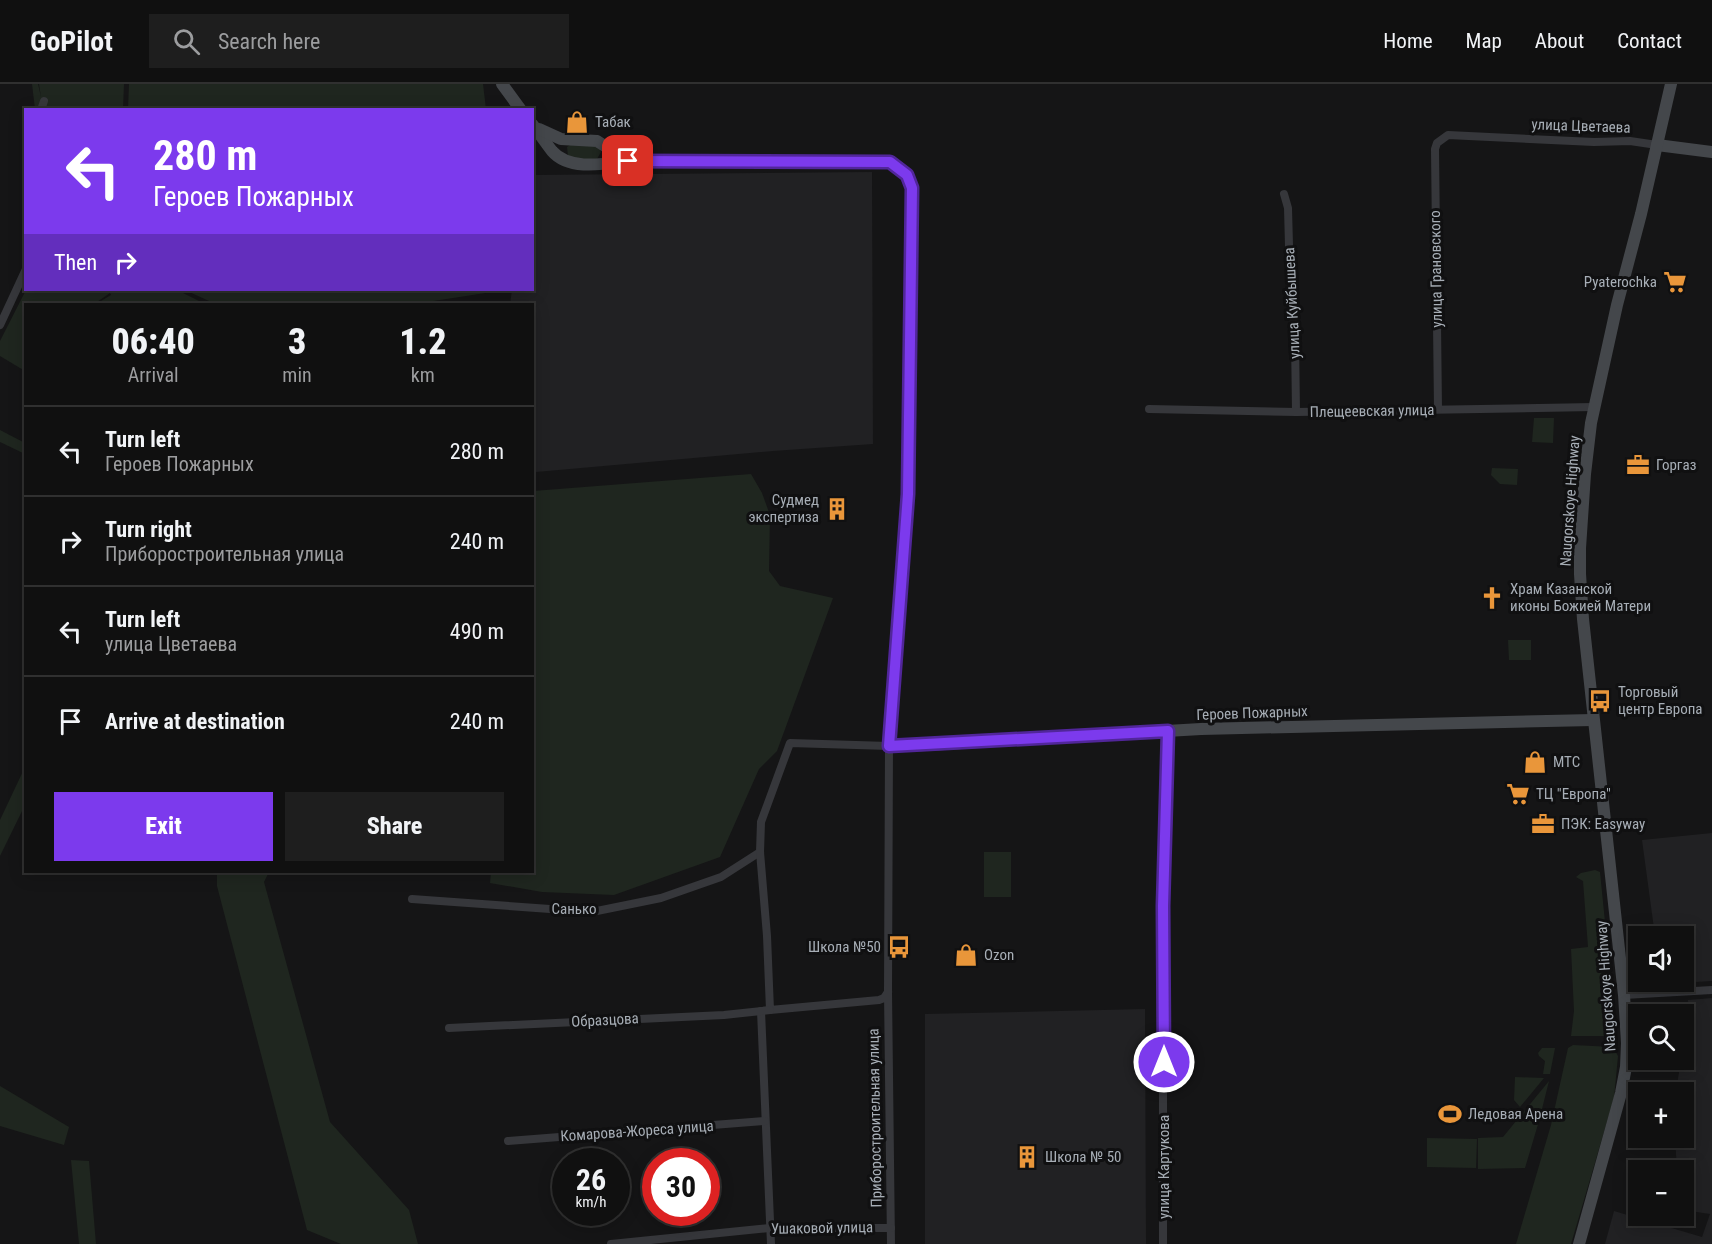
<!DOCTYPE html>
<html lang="en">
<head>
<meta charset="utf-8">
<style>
  :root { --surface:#101010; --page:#1e1e1e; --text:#f1f3f6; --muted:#9c9d9f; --line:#303030; --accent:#7c3aed }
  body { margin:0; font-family:"Roboto Condensed",sans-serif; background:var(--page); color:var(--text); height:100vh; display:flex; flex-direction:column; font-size:22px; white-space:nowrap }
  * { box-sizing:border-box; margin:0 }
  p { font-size:20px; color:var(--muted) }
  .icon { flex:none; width:33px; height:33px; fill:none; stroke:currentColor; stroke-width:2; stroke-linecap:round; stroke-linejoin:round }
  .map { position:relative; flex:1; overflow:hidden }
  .side { position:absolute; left:24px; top:219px; width:510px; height:570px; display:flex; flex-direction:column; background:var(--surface); border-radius:0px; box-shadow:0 3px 15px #0003,0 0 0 2px var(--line) }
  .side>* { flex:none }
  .hud { position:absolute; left:24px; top:24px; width:510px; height:183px; border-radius:0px; box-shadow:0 3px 15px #0003,0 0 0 2px var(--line); background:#7c3aed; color:#fff; overflow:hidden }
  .tools { position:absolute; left:1628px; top:842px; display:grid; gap:12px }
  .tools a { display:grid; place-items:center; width:66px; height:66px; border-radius:0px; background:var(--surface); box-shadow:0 3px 15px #0003,0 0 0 2px var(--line); font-size:30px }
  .speed { position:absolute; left:552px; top:1064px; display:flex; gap:12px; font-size:30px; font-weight:700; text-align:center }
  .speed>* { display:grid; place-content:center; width:78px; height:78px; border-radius:50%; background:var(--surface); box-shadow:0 3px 15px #0003,0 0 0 2px var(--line); line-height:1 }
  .speed small { font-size:15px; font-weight:400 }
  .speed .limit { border:9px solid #d22; background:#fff; color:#111 }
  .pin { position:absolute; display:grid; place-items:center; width:51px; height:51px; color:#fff; margin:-26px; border-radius:12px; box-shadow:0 3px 9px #0006 }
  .me { position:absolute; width:66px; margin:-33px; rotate:0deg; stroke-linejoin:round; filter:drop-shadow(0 0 4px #0008) }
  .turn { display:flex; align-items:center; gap:21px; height:126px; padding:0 30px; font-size:27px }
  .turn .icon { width:78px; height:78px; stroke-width:2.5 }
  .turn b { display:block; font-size:42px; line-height:51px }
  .then { display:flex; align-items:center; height:57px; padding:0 30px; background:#0003; gap:12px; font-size:22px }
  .eta { display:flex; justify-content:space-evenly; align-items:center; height:102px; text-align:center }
  .eta b { font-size:36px; font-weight:800; line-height:42px }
  .action { display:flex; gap:12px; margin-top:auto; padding:12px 30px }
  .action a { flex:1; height:69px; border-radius:0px; background:var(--accent); color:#fff; font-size:24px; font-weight:800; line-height:69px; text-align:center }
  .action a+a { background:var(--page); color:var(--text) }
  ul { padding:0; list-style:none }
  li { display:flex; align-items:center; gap:18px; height:90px; padding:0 30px; border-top:2px solid var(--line) }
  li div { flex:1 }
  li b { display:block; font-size:22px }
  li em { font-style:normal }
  header { display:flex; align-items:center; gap:36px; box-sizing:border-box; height:84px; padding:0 30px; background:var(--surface); border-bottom:2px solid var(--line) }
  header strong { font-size:28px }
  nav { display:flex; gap:33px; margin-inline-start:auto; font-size:21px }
  .search { width:420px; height:54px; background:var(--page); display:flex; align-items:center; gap:15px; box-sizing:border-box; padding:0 21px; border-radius:0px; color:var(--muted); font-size:22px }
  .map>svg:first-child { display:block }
  .built { fill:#212123 }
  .green { fill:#1f261f }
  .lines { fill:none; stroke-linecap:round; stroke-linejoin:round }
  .street { stroke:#36373b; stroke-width:8 }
  .secondary { stroke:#44474b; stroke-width:12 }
  .route-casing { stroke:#51269a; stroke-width:15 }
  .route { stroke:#7c3aed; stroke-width:10 }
  .labels { text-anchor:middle; stroke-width:6; stroke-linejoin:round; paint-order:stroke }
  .poi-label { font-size:15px; fill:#a7aeb6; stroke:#101011; text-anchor:start }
  .street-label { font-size:15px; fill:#a7aeb6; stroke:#101011 }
</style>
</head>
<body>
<header>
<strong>GoPilot</strong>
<div class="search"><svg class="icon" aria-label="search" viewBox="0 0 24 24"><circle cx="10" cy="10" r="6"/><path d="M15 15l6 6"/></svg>Search here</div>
<nav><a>Home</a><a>Map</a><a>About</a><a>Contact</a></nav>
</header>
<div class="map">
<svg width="1712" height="1160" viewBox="0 0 1712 1160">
  <rect width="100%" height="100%" fill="#151516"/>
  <g class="built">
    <polygon points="872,88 873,360 773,367 536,388 532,365 532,220 510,220 512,206 532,206 533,91"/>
    <polygon points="1712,749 1712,897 1661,900 1661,897 1683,897 1683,852 1655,852 1642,756"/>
    <polygon points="1712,914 1712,1160 1605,1160 1614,1127 1702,1153 1710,1130 1683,1126 1683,1086 1677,1086 1675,1053 1683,1053 1683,1008 1676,1008 1681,975 1683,975 1683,958 1688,916"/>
    <polygon points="1145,925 1146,1160 925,1160 925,930"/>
  </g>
  <g class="green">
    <polygon points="32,0 38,0 41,13 39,0 124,0 123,25 35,25"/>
    <polygon points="129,0 483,0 486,25 128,25"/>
    <polygon points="593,60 599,64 601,68 597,75 574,75 568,72 567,63 570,61"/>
    <polygon points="26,206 177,206 205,220 96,220 111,211 110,209 94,220 26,220 25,287 0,272 0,257"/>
    <polygon points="185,206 505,206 414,220 211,220 209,217"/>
    <polygon points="1534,334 1554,334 1553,359 1532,358"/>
    <polygon points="0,346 25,359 25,370 0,358"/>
    <polygon points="1492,384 1518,385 1517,401 1500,400 1491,391"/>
    <polygon points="751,390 762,409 770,431 769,487 780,502 833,514 777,667 759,685 720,773 614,811 542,808 490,799 491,788 532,788 533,407"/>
    <polygon points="1508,556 1531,556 1531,576 1509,576"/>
    <polygon points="25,683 25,721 0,772 0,736"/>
    <rect x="984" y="768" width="27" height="45"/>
    <polygon points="1595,786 1600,788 1616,948 1611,952 1571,952 1574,927 1571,865 1588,863 1583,797 1576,793 1581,789"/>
    <polygon points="217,788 269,788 264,798 330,1038 409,1126 418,1160 341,1160 307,1146 217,802"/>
    <polygon points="1573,961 1613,963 1618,972 1614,1014 1571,1160 1516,1160 1551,1041 1568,964"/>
    <polygon points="1542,964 1555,964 1550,990 1543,990 1545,977 1539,972 1538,969"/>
    <polygon points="1515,993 1544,994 1520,1023 1514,1016"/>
    <polygon points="1549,997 1539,1037 1525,1084 1478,1085 1478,1054 1503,1053"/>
    <polygon points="0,1002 69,1043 64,1061 0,1042"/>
    <polygon points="1427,1054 1477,1055 1476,1084 1427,1083"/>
    <polygon points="71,1076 89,1077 96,1160 79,1160"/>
  </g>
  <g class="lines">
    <g class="street">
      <polyline points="41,26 44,17"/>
      <polyline points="1284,110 1288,124 1290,199 1295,254 1296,328"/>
      <polyline points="0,241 26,185"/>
      <polyline points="1149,325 1296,328 1594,323"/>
      <polyline points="1438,325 1435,65 1437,59 1448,51 1594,58 1630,57 1657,61"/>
      <polyline points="412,815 592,828 661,814 721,793 760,768"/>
      <polyline points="888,908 884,914 879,916 770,926 767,852 760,768 761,738 790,659 889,662 888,908 891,1160"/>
      <polyline points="1624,911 1712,906"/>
      <polyline points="761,927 771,1160"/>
      <polyline points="449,944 724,931 770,926"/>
      <polyline points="508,1057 765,1037"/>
      <polyline points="611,1160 770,1144 891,1144"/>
      <polyline points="1163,1160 1163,822 1168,647"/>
    </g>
    <g class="secondary">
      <polyline points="502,0 521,26"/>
      <path d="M532 40C539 49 545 58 552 67 569 87 604 80 628 77H879C898 78 906 87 912 104L908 410 889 662 927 661 1201 645 1593 636"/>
      <polyline points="539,45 561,55 597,57 628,77"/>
      <polyline points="1657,61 1712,68"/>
      <polyline points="1579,1160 1621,1009 1626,983 1627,959 1624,911 1583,535 1580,490 1580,464 1585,390 1591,339 1617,221 1641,130 1671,0"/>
    </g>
  </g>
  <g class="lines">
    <g class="route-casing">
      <polyline id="route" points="628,77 890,78 907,91 912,104 908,410 889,662 1168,647 1163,822 1164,978"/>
    </g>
    <use href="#route" class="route"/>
  </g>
  <defs>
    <g id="shop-bare" transform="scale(1.8)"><path d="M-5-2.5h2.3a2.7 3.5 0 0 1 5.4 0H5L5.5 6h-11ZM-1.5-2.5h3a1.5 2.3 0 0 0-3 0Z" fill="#e9963a" stroke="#101011" stroke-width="2.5" paint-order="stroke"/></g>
    <g id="supermarket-bare" transform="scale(1.8)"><path d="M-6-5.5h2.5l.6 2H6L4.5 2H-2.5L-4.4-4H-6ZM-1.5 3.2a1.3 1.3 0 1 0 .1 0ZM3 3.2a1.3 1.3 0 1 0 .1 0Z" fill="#e9963a" stroke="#101011" stroke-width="2.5" paint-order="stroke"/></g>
    <g id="office-bare" transform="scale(1.8)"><path d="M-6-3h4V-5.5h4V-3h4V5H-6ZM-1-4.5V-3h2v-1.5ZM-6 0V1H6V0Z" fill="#e9963a" stroke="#101011" stroke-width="2.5" paint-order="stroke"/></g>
    <g id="building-bare" transform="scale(1.8)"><path d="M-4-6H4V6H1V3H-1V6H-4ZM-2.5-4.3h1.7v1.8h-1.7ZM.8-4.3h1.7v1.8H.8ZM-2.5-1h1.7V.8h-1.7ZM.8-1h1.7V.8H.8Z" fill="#e9963a" stroke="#101011" stroke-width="2.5" paint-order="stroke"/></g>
    <g id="church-bare" transform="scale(1.8)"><path d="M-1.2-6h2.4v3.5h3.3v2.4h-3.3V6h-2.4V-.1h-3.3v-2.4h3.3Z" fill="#e9963a" stroke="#101011" stroke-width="2.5" paint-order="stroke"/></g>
    <g id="bus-bare" transform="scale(1.8)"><path d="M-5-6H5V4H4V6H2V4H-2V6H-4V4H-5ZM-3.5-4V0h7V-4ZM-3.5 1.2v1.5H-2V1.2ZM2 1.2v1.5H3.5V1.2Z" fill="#e9963a" stroke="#101011" stroke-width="2.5" paint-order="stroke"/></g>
    <g id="stadium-bare" transform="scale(1.8)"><path d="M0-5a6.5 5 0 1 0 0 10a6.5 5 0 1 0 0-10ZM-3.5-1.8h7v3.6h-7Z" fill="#e9963a" stroke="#101011" stroke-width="2.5" paint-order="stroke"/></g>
  </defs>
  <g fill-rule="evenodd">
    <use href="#shop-bare" x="577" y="38"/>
    <use href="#supermarket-bare" x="1675" y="198"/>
    <use href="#office-bare" x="1638" y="381"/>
    <use href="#building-bare" x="837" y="425"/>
    <use href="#church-bare" x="1492" y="514"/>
    <use href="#bus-bare" x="1600" y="617"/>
    <use href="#shop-bare" x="1535" y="678"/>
    <use href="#supermarket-bare" x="1518" y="710"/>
    <use href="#office-bare" x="1543" y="740"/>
    <use href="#bus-bare" x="899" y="863"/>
    <use href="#shop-bare" x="966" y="871"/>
    <use href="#stadium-bare" x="1450" y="1030"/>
    <use href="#building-bare" x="1027" y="1073"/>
  </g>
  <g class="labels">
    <g class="poi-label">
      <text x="595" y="43">Табак</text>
      <text x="1657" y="203" text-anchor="end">Pyaterochka</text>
      <text x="1656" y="386">Горгаз</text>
      <text x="819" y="421" text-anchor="end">Судмед<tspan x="819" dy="17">экспертиза</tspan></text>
      <text x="1510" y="510">Храм Казанской<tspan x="1510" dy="17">иконы Божией Матери</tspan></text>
      <text x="1618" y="613">Торговый<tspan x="1618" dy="17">центр Европа</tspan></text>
      <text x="1553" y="683">МТС</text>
      <text x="1536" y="715">ТЦ "Европа"</text>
      <text x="1561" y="745">ПЭК: Easyway</text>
      <text x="881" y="868" text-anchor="end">Школа №50</text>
      <text x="984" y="876">Ozon</text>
      <text x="1468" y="1035">Ледовая Арена</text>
      <text x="1045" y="1078">Школа № 50</text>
    </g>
    <g class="street-label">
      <text transform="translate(1581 42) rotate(2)" y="5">улица Цветаева</text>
      <text transform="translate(1436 185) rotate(-91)" y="5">улица Грановского</text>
      <text transform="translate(1292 219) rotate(-93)" y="5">улица Куйбышева</text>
      <text transform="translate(1372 327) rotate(-1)" y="5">Плещеевская улица</text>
      <text transform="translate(1570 417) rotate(-86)" y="5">Naugorskoye Highway</text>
      <text transform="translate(1252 629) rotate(-2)" y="5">Героев Пожарных</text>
      <text x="574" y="830">Санько</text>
      <text transform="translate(1606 902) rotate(-94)" y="5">Naugorskoye Highway</text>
      <text transform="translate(605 936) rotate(-3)" y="5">Образцова</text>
      <text transform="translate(875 1034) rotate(-91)" y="5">Приборостроительная улица</text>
      <text transform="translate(637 1047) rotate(-4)" y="5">Комарова-Жореса улица</text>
      <text transform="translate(1164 1083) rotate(-90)" y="5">улица Картукова</text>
      <text transform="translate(822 1144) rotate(-1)" y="5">Ушаковой улица</text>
    </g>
  </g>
</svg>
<div class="tools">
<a><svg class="icon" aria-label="sound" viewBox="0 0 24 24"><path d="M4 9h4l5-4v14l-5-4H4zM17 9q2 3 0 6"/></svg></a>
<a><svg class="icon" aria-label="search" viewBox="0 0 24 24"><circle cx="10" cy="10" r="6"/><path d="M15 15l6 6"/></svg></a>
<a>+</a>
<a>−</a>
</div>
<div class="speed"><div>26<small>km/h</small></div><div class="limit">30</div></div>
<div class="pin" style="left:628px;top:77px;background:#d93025"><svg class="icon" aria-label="arrive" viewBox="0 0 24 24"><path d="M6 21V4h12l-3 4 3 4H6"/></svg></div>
<svg class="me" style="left:1164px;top:978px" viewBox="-20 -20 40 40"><circle r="17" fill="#7c3aed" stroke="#fff" stroke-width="3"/><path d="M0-11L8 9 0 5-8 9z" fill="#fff"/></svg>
<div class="hud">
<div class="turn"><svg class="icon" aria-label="left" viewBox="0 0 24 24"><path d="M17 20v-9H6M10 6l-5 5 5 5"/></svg><div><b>280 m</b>Героев Пожарных</div></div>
<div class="then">Then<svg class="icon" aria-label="right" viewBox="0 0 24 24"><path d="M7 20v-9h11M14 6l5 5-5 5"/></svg></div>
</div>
<section class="side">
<div class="eta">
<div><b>06:40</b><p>Arrival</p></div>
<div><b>3</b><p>min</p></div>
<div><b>1.2</b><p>km</p></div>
</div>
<ul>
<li><svg class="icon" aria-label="left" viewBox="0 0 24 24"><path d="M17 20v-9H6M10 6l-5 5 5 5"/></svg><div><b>Turn left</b><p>Героев Пожарных</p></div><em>280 m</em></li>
<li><svg class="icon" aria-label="right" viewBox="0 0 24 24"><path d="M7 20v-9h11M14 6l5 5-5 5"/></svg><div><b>Turn right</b><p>Приборостроительная улица</p></div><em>240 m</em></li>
<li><svg class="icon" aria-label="left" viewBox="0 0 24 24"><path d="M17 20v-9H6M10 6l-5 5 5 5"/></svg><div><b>Turn left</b><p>улица Цветаева</p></div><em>490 m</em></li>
<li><svg class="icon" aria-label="arrive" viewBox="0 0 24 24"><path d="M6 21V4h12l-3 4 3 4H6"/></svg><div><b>Arrive at destination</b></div><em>240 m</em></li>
</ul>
<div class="action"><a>Exit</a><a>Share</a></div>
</section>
</div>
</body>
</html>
